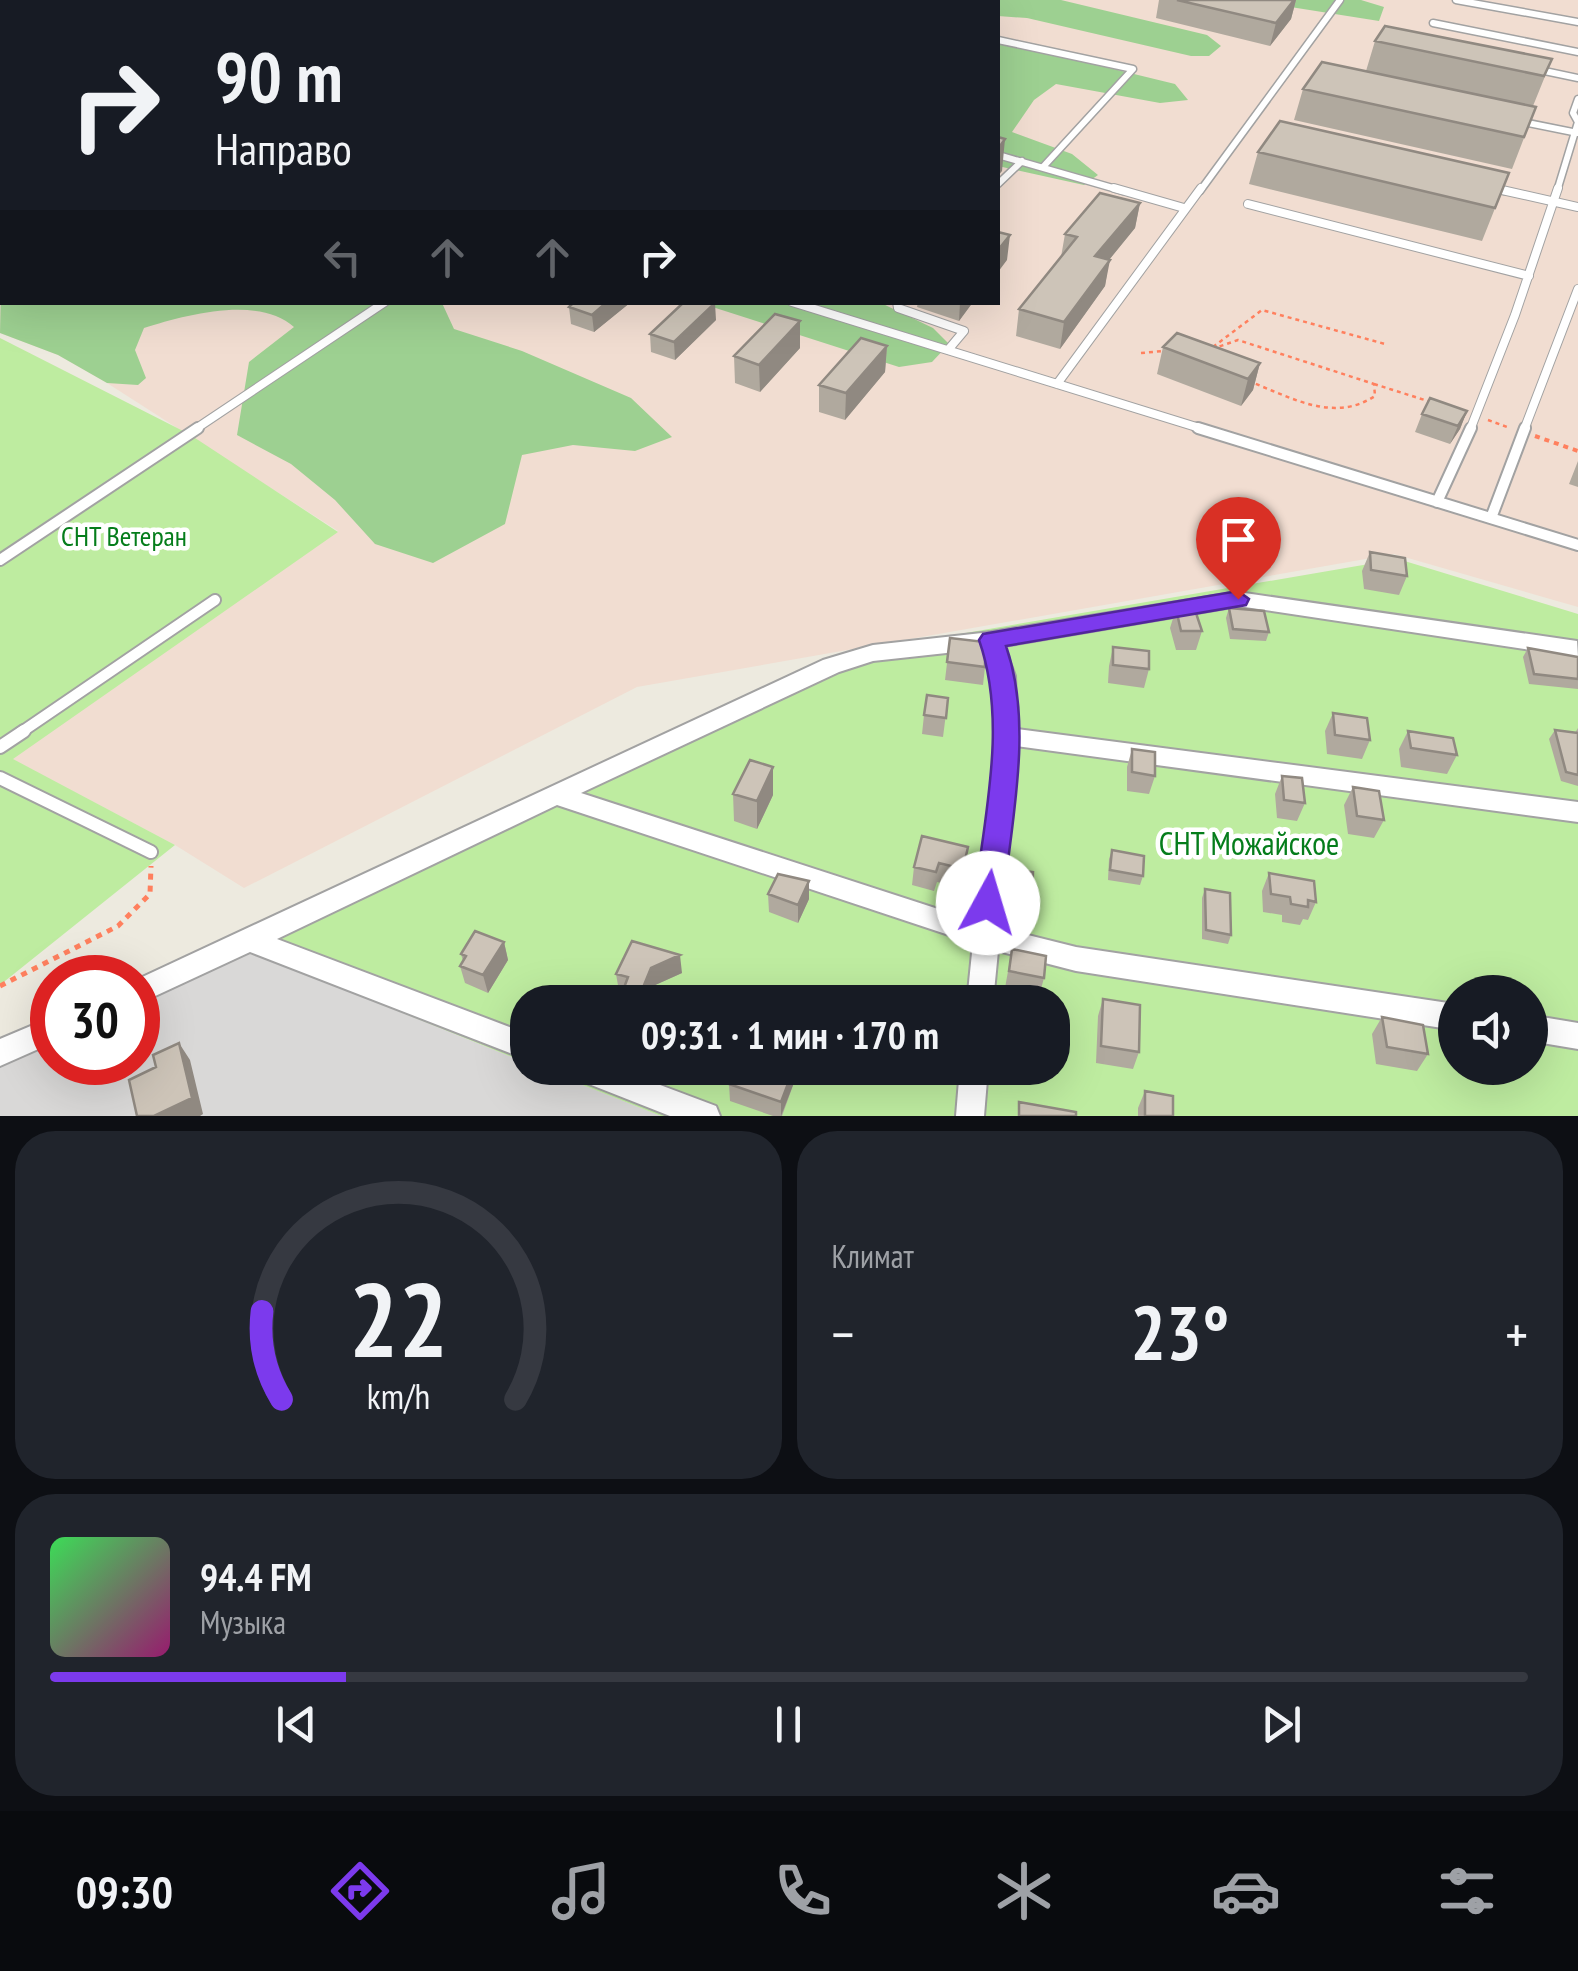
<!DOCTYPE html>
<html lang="ru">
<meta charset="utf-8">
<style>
body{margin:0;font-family:"PT Sans Narrow",sans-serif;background:#20242c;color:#f1f3f6;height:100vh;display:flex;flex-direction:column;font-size:38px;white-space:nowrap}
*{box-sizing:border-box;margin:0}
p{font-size:32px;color:#9ea1a6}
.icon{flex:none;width:55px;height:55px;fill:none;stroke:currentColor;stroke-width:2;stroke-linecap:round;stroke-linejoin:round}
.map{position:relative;height:1116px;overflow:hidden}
.sheet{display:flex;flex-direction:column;gap:15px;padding:15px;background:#0d0f14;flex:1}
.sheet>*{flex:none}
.hud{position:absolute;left:0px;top:0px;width:1000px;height:305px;box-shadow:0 10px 40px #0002;background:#171b24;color:#f1f3f6;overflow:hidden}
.fabs{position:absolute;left:1438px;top:975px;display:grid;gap:20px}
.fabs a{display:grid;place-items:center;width:110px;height:110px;border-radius:50%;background:#171b24;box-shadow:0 10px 40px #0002;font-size:50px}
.speed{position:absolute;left:30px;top:955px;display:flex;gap:20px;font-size:50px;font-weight:700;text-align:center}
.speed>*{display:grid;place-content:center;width:130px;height:130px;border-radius:50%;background:#171b24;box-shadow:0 10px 40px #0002;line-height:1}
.speed .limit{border:15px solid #d22;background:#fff;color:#111}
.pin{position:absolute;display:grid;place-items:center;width:85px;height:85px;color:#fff;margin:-102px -42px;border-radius:50% 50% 50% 0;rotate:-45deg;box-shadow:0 0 10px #0007}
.pin .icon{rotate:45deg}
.me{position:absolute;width:110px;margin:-55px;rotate:6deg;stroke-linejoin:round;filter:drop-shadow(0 0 8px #0008)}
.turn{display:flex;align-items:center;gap:35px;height:210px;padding:0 50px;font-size:45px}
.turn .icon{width:130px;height:130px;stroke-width:2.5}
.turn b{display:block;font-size:70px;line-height:85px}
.lanes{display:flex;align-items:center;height:95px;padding:0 50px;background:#0003;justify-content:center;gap:50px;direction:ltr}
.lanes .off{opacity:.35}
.big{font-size:75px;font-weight:600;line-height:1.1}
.sheet .widget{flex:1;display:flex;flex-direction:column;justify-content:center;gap:15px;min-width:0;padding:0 35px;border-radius:40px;background:#20242c}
.sheet .dial{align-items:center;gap:0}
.dial svg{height:260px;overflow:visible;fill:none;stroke:#363941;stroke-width:7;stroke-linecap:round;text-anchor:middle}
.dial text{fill:#f1f3f6;stroke:none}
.song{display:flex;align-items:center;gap:30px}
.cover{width:120px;height:120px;border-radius:15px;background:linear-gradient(135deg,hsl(130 70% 55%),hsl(320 70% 35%))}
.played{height:10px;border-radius:5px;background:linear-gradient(90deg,#7c3aed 20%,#363941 20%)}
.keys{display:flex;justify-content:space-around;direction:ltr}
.heat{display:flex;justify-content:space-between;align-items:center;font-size:55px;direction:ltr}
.sheet .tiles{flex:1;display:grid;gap:15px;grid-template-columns:1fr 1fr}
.widget:last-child{grid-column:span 2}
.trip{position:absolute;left:510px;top:985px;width:560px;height:100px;border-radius:40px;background:#171b24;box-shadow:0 10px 40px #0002;font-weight:600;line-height:100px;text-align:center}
.tabs{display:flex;height:160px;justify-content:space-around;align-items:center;background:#090b0e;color:#9ea1a6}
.tabs .icon{width:70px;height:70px}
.tabs .selected{color:#7c3aed}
.tabs b{font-size:45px;color:#f1f3f6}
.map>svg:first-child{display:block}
.residential{fill:#d9d8d7}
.military{fill:#f1ddd1}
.grass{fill:#beeca0;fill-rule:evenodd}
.forest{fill:#9dd091}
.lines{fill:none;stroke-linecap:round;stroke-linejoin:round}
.service-far3-casing{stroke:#a2a2a2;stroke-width:9}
.service-far2-casing{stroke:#a2a2a2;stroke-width:10}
.service-far1-casing{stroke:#a2a2a2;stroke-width:14}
.service-casing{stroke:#a2a2a2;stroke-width:16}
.minor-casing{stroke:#a2a2a2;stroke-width:4}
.path-far2{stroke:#ff805e;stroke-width:2.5;stroke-dasharray:4 4;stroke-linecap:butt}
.path-far1{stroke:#ff805e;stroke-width:4;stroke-dasharray:5 5;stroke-linecap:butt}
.path{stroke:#ff805e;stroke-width:5;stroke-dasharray:6 6;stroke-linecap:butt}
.service-far3{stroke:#fff;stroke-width:6}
.service-far2{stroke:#fff;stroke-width:8}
.service-far1{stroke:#fff;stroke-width:10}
.service{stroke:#fff;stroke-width:12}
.minor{fill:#fff;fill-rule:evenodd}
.wall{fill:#b0a99e}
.shaded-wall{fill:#908981}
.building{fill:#cdc4b8;stroke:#908981;stroke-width:2.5}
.route{fill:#7c3aed;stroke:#51269a;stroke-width:2.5}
.labels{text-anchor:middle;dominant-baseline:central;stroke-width:9;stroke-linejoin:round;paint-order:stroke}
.park-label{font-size:28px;fill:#057d1b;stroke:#fff}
.near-park-label{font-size:32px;fill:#057d1b;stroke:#fff}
</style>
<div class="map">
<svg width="1578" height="1116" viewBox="0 0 1578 1116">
<rect width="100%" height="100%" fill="#edeadf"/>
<!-- residential -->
<path class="residential" d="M 249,951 L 527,1063 L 528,1068 L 540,1068 L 661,1116 L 0,1116 L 0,1067 L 52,1042 L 52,1062 L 138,1062 L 138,1003 Z"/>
<!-- military -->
<path class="military" d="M 392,0 L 1578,0 L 1578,607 L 1394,554 L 637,687 L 244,888 L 175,845 L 12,759 L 338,531 L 107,383 L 58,355 L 0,333 L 0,244 L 2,302 L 998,302 L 998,2 L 387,2 Z"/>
<!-- grass -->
<path class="grass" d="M 0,338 L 189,434 L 338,532 L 13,759 L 175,845 L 0,985 Z
M 1398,559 L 1578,614 L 1578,1116 L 661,1116 L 540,1068 L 1052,1068 L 1052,1002 L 528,1002 L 527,1063 L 249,951 L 240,932 L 831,656 ZM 1455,992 L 1530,992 L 1530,1068 L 1455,1068 Z"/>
<!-- forest -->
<path class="forest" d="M 737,0 L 1061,0 L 1207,35 L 1221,46 L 1209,56 L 1191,56 L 1027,18 L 998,16 L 998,2 Z
M 1247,0 L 1361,0 L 1384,7 L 1379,21 Z
M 998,41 L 1175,84 L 1188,100 L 1160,103 L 1056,84 L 1034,100 L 1012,132 L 1072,154 L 1098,175 L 1084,185 L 998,166 Z
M 2,240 L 2,302 L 442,303 L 454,329 L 522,351 L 631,398 L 672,437 L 635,451 L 573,445 L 522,455 L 505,524 L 433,563 L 375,544 L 335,500 L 291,464 L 237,435 L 249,362 L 294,327 C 259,295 185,315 144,328 L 135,350 L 146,378 L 138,385 L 107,383 L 58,355 L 0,333 Z
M 700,303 L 881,303 L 933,328 L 949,344 L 932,362 L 899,367 Z"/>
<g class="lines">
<defs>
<path id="service-far3" d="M 1456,0 L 1578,22
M 352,2 L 356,0
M 825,2 L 829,0
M 1433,23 L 1578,52
M 998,40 L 1133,69 L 1043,167
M 1535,69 L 1578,78
M 1518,121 L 1578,133
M 998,155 L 1123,191
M 998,184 L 1022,161
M 1493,188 L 1504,191
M 1200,191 L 1340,0
M 1557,191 L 1578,122 L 1573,113 L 1578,99"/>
<path id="service-far2" d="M 1114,188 L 1184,208
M 1493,188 L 1578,207
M 1248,204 L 1529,276
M 792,302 L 1206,430
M 897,302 L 898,308 L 964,331 L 948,350
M 1057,384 L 1201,188
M 194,430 L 385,302
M 1470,430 L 1515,315 L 1558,188
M 1524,430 L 1578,289"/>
<path id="service-far1" d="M 1198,428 L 1578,545
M 1437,502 L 1471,428
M 1491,518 L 1525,428
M 0,560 L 198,428
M 20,733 L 215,600"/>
<path id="service" d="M 0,747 L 24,731
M 0,778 L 151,852"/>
<path id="minor" d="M 2,94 L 2,102 L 0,103 L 0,95 Z
M 1238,592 L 1577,641 L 1578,657 L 1238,606 L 1004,646 L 1015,676 L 1017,729 L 1578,802 L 1578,822 L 1016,746 L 1000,928 L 1076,947 L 1455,1004 L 1455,1030 L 1076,971 L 998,951 L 993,1002 L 967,1002 L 973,943 L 557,805 L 277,939 L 528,1034 L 528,1060 L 250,952 L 138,1004 L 138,979 L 823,660 L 873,645 L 991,632 ZM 983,649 C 1009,721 983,843 975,921 L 581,793 L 839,672 L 873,661 Z
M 1530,1015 L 1578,1023 L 1578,1049 L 1530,1041 Z
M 52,1017 L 52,1043 L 0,1066 L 0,1039 Z
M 567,1068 L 615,1068 L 716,1106 L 720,1116 L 670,1116 L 571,1077 Z
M 960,1068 L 988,1068 L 984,1116 L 956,1116 Z"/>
</defs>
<!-- service-far3 casing -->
<use href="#service-far3" class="service-far3-casing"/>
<!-- service-far2 casing -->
<use href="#service-far2" class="service-far2-casing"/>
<!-- service-far1 casing -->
<use href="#service-far1" class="service-far1-casing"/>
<!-- service casing -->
<use href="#service" class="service-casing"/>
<!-- minor casing -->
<use href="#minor" class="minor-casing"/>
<!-- path-far2 -->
<path class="path-far2" d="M 1213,347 L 1262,310 L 1385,344
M 1212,349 L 1238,340 L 1374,384 L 1375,396 C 1334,423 1292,398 1251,382
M 1141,353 L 1163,351
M 1374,384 L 1431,402
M 1488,420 L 1507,427"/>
<!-- path-far1 -->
<path class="path-far1" d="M 1535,436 L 1578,451"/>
<!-- path -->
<path class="path" d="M 0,986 L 118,926 L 150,894 L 151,866"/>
<!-- service-far3 -->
<use href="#service-far3" class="service-far3"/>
<!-- service-far2 -->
<use href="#service-far2" class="service-far2"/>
<!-- service-far1 -->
<use href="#service-far1" class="service-far1"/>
<!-- service -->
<use href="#service" class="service"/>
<!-- minor -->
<use href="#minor" class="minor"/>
</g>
<!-- wall -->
<path class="wall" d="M 1159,0 L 1296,0 L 1291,19 L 1270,46 L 1156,18 Z
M 1375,41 L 1552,59 L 1533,106 L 1536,107 L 1512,169 L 1294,120 L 1303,89 L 1366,71 Z
M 1258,152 L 1509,173 L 1482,241 L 1249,184 Z
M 1140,203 L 1135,228 L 1109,260 L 1105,286 L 1060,349 L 1016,336 L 1019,309 L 1061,257 L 1065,234 Z
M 631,302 L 594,332 L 571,324 L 569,307 Z
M 918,302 L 973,302 L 959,321 L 917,307 Z
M 716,320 L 675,360 L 651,352 L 650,334 Z
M 800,321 L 800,348 L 760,392 L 735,383 L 734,356 Z
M 887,346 L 885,372 L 845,420 L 819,412 L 819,385 Z
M 1163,347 L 1260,363 L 1253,390 L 1241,406 L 1157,374 Z
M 1467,411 L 1460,429 L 1450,444 L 1415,432 L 1422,414 Z
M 1578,461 L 1578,487 L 1569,484 Z
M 1370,552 L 1407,576 L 1399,595 L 1364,589 L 1362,571 Z
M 1229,608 L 1269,632 L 1266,641 L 1230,639 L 1226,618 Z
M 1176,609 L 1202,631 L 1196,650 L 1176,650 L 1170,628 Z
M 950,638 L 985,667 L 983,685 L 945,680 Z
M 1113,647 L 1149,669 L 1144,688 L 1108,683 L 1109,666 Z
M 1528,648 L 1578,657 L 1578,689 L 1529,684 L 1523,657 Z
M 948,698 L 943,737 L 922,734 L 924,715 Z
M 1333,713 L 1370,740 L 1362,759 L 1327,754 L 1325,731 Z
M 1578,728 L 1578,786 L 1561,781 L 1549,739 L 1555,730 L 1575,733 Z
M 1408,731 L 1457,755 L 1447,774 L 1401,767 L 1399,749 Z
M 1132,749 L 1155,776 L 1149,794 L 1127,791 L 1127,767 Z
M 1282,776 L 1305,803 L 1297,821 L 1277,818 L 1275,794 Z
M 1353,787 L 1384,820 L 1374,838 L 1348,834 L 1344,805 Z
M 733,794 L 773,795 L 757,829 L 734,821 Z
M 968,847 L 960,887 L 937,882 L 934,891 L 912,885 L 914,867 Z
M 1112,850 L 1143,876 L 1140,885 L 1108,880 L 1109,859 Z
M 1016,870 L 1032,899 L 1029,917 L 1011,915 L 1012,888 Z
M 1269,873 L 1316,902 L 1308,920 L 1303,919 L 1300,925 L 1282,922 L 1282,915 L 1263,912 L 1262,891 Z
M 809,881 L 809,899 L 798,923 L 769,912 L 768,894 Z
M 1205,889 L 1231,935 L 1228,944 L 1202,939 L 1202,898 Z
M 504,942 L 508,960 L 488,993 L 465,983 L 460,966 L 463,961 L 461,954 Z
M 1012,949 L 1044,978 L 1039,996 L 1005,988 Z
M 682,973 L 653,986 L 646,1002 L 628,1002 L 627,994 L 619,991 L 616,974 Z
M 1103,999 L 1139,1052 L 1133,1069 L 1096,1063 L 1098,1016 Z
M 1382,1017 L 1428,1054 L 1417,1071 L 1376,1064 L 1372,1034 Z
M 736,1068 L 795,1068 L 795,1080 L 782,1116 L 773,1116 L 730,1101 L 729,1084 Z
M 1145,1091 L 1173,1116 L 1138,1116 L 1138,1108 Z"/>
<!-- shaded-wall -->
<path class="shaded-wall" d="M 1294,0 L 1296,0 L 1291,19 L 1270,46 L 1276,23 Z
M 1005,139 L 1002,171 L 998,176 L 998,149 Z
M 1140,203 L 1135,228 L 1091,282 L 1095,256 Z
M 1010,235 L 1007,260 L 998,272 L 998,250 Z
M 1110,260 L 1105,286 L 1060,349 L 1064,322 Z
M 607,302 L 631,302 L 594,332 L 592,315 Z
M 960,302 L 973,302 L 959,321 Z
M 715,303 L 716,320 L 675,360 L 674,342 Z
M 800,321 L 800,348 L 760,392 L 759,365 Z
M 887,346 L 885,372 L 845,420 L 846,393 Z
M 1260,363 L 1253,390 L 1241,406 L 1248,379 Z
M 1467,411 L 1460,429 L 1450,444 L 1458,426 Z
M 773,767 L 773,795 L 757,829 L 757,801 Z
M 809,881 L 809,899 L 798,923 L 798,905 Z
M 504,942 L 508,960 L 488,993 L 483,975 Z
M 680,955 L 682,973 L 653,986 L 646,1002 L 644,1002 L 642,990 L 651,968 Z
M 179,1043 L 190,1060 L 203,1114 L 200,1116 L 154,1116 Z
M 794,1068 L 795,1068 L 795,1080 L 781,1116 L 781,1102 Z"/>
<!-- building -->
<path class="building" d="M 377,0 L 437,0 L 446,2 L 371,2 Z
M 686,0 L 732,0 L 738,1 L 682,2 Z
M 933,0 L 945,0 L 956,2 L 930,2 Z
M 1177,0 L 1294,0 L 1276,23 Z
M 1385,26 L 1552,59 L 1544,76 L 1375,41 Z
M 1322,62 L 1536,107 L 1524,137 L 1303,89 Z
M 1280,121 L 1509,173 L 1495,208 L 1258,152 Z
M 998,137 L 1005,139 L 998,149 Z
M 1100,193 L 1140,203 L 1095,256 L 1110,260 L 1064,322 L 1019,309 L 1077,237 L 1065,234 Z
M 998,232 L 1010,235 L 998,250 Z
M 574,302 L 607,302 L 592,315 L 569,307 Z
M 684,302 L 715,303 L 674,342 L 650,334 Z
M 775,314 L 800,321 L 759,365 L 734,356 Z
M 1177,333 L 1260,363 L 1248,379 L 1163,347 Z
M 861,338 L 887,346 L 846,393 L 819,385 Z
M 1430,398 L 1467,411 L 1458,426 L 1422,414 Z
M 1370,552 L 1405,558 L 1407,576 L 1371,570 Z
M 1229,608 L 1264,611 L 1269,632 L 1233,629 Z
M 1176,609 L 1195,610 L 1202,631 L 1181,631 Z
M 950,638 L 985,642 L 985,667 L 947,662 Z
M 1113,647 L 1149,651 L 1149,669 L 1113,665 Z
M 1528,648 L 1578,657 L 1578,679 L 1534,674 Z
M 927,695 L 948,698 L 946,718 L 924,715 Z
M 1333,713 L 1367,718 L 1370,740 L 1335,735 Z
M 1555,730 L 1578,733 L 1578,775 L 1566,772 Z
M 1408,731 L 1453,738 L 1457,755 L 1411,748 Z
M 1132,749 L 1155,752 L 1155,776 L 1132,772 Z
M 750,760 L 773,767 L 757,801 L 733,794 Z
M 1282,776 L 1302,778 L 1305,803 L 1284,800 Z
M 1353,787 L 1379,791 L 1384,820 L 1357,816 Z
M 922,836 L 968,847 L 963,869 L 939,863 L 936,872 L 914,867 Z
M 1112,850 L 1144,856 L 1143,876 L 1110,870 Z
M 1016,870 L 1033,872 L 1032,899 L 1015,897 Z
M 1269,873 L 1314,881 L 1316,902 L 1308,900 L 1308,907 L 1291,904 L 1290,897 L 1271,894 Z
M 778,874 L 809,881 L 798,905 L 768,894 Z
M 1205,889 L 1230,893 L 1231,935 L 1206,930 Z
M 475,931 L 504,942 L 483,975 L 460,966 L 466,956 L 461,954 Z
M 632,941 L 680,955 L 651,968 L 642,990 L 625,985 L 628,977 L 616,974 Z
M 1012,949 L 1046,956 L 1044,978 L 1009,971 Z
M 1103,999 L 1140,1005 L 1139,1052 L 1101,1046 Z
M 1382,1017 L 1423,1025 L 1428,1054 L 1387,1047 Z
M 179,1043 L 192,1098 L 154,1116 L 137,1116 L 129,1080 L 156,1067 L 153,1055 Z
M 736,1068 L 794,1068 L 781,1102 L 729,1084 Z
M 1145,1091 L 1173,1096 L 1173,1116 L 1145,1116 Z
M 1019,1102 L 1076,1112 L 1076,1116 L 1019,1116 Z"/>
<!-- route -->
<path class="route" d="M 1238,591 L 1249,599 L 1246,605 L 1006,646 C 1034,726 1011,821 1003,903 L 999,912 L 988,915 L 978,912 L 974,903 C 984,817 1008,723 979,640 L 983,634 Z"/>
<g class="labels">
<!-- park labels -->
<g class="park-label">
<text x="124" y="535">СНТ Ветеран</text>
</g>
<!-- near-park labels -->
<g class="near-park-label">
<text x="1249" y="843">СНТ Можайское</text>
</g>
</g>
</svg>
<div class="fabs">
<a><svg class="icon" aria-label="sound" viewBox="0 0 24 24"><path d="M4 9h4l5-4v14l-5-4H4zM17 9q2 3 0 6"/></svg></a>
</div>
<div class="speed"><div class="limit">30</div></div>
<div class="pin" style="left:1238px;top:599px;background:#d93025"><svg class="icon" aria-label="arrive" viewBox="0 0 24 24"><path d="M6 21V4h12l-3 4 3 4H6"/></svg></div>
<svg class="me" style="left:988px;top:903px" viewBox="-20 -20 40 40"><circle r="19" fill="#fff"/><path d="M0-13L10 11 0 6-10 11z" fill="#7c3aed"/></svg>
<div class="trip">09:31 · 1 мин · 170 m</div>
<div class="hud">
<div class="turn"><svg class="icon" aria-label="right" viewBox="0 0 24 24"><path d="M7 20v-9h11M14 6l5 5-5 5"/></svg><div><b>90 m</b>Направо</div></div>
<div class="lanes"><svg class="icon off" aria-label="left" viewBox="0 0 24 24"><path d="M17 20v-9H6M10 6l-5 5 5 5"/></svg><svg class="icon off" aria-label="ahead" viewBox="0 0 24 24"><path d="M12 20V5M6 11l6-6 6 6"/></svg><svg class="icon off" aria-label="ahead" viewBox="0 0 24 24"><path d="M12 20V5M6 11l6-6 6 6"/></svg><svg class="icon" aria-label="right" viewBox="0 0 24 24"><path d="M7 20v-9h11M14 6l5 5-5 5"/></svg></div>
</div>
</div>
<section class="sheet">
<div class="tiles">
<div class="widget dial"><svg viewBox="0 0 100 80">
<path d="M14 69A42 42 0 1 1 86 69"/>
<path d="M14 69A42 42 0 0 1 8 42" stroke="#7c3aed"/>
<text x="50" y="56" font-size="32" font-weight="700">22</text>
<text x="50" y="72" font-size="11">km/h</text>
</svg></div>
<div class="widget"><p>Климат</p>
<div class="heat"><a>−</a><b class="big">23°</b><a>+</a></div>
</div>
<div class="widget">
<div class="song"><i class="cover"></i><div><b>94.4 FM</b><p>Музыка</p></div></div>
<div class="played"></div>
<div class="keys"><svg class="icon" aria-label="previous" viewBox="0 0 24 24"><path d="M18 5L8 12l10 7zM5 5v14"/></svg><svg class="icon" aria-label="pause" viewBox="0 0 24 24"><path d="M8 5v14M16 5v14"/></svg><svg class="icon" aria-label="next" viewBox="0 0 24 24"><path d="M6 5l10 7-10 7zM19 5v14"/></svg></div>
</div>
</div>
</section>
<nav class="tabs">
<b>09:30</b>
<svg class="icon selected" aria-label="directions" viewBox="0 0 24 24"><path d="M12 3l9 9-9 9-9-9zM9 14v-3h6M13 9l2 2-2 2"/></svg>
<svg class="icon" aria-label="music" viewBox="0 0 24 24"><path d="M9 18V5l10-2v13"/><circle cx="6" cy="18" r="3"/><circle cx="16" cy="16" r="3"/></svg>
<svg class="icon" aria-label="phone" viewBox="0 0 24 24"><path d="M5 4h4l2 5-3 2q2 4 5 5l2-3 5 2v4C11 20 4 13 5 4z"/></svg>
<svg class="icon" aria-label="climate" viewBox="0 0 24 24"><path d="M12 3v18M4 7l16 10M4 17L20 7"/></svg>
<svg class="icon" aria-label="car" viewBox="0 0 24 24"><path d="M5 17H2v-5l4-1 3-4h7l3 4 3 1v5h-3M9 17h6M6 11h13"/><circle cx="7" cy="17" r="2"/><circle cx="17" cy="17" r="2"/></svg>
<svg class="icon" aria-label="filters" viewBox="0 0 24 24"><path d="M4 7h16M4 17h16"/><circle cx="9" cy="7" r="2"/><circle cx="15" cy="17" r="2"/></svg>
</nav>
